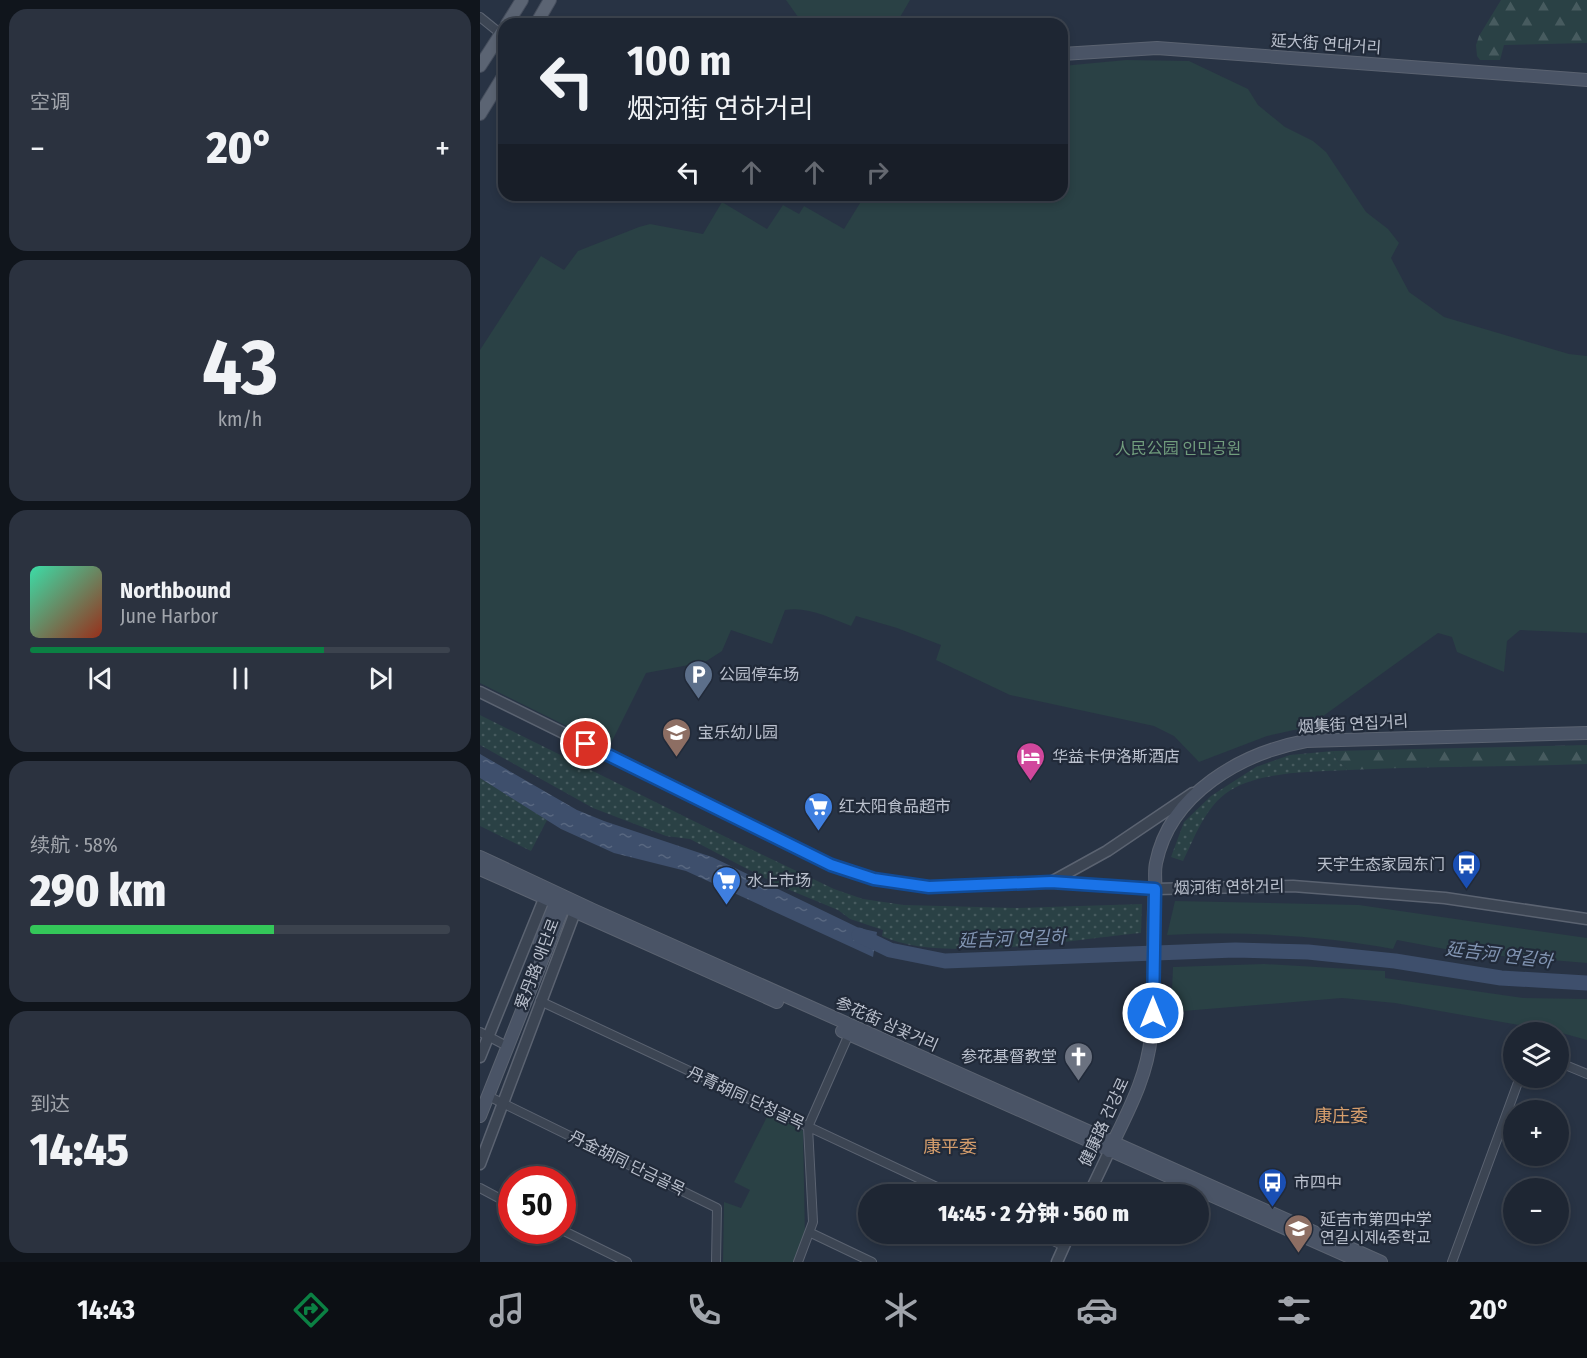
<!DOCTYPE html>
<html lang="zh">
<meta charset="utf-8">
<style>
body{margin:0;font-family:"Fira Sans Condensed","Noto Sans SC","Noto Sans KR",sans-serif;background:#2b323f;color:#f1f3f6;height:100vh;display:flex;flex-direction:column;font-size:22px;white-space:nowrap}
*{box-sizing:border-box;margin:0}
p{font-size:20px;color:#a1a5ac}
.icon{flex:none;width:33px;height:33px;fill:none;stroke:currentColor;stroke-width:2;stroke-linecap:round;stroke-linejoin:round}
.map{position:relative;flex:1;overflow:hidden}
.sheet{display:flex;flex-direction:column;gap:9px;padding:9px;background:#10151c;width:480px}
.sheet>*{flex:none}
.hud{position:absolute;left:18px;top:18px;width:570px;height:183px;border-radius:18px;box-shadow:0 3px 9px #0003,0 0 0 2px #3c434e;background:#1e2633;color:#f1f3f6;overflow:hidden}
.tools{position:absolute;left:1023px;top:1022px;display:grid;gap:12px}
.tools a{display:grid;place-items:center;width:66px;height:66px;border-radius:50%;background:#1e2633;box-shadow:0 3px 9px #0003,0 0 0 2px #3c434e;font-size:30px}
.speed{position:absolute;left:18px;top:1166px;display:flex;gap:12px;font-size:30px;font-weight:700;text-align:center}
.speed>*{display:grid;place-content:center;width:78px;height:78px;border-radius:50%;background:#1e2633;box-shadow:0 3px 9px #0003,0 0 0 2px #3c434e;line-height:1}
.speed .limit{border:9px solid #d22;background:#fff;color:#111}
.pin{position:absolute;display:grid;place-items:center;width:51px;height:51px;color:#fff;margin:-26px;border:3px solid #fff;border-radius:50%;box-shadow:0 2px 6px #0007}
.me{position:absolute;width:66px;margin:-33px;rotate:0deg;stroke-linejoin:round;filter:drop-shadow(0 0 4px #0008)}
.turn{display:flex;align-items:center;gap:21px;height:126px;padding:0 30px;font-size:27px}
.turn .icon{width:78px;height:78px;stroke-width:2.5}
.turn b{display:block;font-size:42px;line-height:51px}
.lanes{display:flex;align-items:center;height:57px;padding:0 30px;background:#0003;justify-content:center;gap:30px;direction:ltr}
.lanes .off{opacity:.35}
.big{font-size:45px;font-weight:800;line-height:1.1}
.sheet .widget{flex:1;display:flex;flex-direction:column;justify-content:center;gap:9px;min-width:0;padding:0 21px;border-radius:18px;background:#2b323f}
.sheet .dial{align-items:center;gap:0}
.dial b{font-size:78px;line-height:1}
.song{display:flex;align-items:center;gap:18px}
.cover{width:72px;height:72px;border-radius:9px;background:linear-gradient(135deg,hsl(160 70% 55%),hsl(10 70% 35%))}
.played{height:6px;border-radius:3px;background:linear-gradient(90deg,#0b8043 70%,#3c434e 70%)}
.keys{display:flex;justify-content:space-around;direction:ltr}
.heat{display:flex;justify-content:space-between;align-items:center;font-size:33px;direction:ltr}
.charge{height:9px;border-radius:4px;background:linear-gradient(90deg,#34c759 58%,#3c434e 0)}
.trip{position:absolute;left:378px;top:1184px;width:351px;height:60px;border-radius:30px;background:#1e2633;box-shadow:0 3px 9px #0003,0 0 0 2px #3c434e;font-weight:800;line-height:60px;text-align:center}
.tabs{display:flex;height:96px;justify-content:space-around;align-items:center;background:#0c0f14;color:#a1a5ac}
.tabs .icon{width:42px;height:42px}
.tabs .on{color:#0b8043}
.tabs b{font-size:27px;color:#f1f3f6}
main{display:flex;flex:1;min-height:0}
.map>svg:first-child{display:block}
.grass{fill:url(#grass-dots)}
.forest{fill:url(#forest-firs)}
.park{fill:#2a4145}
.water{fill:url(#water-ripples)}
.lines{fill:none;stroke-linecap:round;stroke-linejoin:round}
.river{stroke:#3e4f6c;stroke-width:15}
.minor-casing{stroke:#5b6371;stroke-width:10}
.tertiary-casing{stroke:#5b6371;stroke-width:13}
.secondary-casing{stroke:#5b6371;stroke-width:14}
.primary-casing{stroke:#464e5d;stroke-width:14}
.minor{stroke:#3c4553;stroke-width:8}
.tertiary{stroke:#3c4553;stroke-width:10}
.secondary{stroke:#4a5466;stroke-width:12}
.primary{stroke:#5b6473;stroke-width:12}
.route-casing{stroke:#114b97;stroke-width:15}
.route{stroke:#1a73e8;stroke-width:10}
.labels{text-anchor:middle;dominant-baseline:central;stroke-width:4.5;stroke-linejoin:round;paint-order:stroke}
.street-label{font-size:16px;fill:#bac0cd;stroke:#212a39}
.park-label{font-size:16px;fill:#719d7d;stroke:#212a39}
.poi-label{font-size:16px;fill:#bac0cd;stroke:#212a39;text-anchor:start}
.water-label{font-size:18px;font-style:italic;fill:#8295b3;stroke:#212a39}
.neighbourhood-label{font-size:18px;fill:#d69e6c;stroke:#212a39}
</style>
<main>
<section class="sheet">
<div class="widget"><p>空调</p>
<div class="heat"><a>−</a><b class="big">20°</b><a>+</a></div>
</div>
<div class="widget dial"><b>43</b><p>km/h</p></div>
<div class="widget">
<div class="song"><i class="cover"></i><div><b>Northbound</b><p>June Harbor</p></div></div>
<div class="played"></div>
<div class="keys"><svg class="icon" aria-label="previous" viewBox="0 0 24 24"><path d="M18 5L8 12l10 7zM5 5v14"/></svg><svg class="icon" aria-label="pause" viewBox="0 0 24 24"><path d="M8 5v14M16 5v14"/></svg><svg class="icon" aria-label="next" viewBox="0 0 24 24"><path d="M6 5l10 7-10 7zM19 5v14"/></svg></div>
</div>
<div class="widget"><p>续航 · 58%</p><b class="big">290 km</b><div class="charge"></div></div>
<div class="widget"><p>到达</p><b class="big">14:45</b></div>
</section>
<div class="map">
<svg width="1107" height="1262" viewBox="0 0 1107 1262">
<defs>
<pattern id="grass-dots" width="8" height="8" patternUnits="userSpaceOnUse" patternTransform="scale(1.5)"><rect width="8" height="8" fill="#2a4145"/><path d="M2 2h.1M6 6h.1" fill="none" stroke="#475b5f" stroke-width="1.8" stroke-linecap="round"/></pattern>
<pattern id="forest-firs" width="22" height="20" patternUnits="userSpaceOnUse" patternTransform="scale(1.5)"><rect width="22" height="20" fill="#2a4145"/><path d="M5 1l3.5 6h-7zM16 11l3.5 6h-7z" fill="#475b5f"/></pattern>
<pattern id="water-ripples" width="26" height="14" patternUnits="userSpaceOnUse" patternTransform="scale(1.5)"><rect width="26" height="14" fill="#3e4f6c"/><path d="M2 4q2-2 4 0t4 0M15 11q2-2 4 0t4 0" fill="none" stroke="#586780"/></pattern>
</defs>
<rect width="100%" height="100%" fill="#283344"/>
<!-- grass -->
<path class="grass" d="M 0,715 L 254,841 L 354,889 L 383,899 L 424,905 L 537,908 L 662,904 L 661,933 C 595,939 459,964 402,936 L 403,930 L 370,919 L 358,910 L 300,886 L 210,839 L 186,836 L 113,808 L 0,745 Z
M 853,751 L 856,759 L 868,770 C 832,772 774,771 745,794 C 724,810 714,839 703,861 L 691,857 L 704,822 L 731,796 L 776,767 L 810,755 Z
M 0,778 L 67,820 L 51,851 L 0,826 Z"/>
<!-- forest -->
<path class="forest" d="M 1021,0 L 1107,0 L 1107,43 L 1024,45 L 1020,60 L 1000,60 L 997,56 L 996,45 L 999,36 Z
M 1107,745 L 1107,764 C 1027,767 947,766 868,770 L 856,759 L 853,751 Z"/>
<!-- park -->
<path class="park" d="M 306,0 L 430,0 L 416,24 L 323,24 Z
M 646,60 L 709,61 L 768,89 L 778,105 L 805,127 L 833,141 L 846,152 L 886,212 L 908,229 L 919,243 L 911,258 L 929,292 L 964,317 L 1089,354 L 1107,356 L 1107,633 L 1040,630 L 1027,641 L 1024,672 L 977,652 L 972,637 L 958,633 L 828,727 L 787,736 L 719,762 L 694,736 L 674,726 L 530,695 L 456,660 L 461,645 L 417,628 L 376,616 L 371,626 C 350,618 328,606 305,610 L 292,644 L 251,630 L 242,651 L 225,662 L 166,673 L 130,745 L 125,745 L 0,683 L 0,350 L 61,256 L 84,270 L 98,251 L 159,227 L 170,224 L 223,234 L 242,202 L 287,229 L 303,205 L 319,214 L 324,206 L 364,229 L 385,195 L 582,195 L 582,66 Z
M 695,901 L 879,905 L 1107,938 L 1107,963 L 986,953 L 917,940 L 913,949 C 839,935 762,931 687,935 Z
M 784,964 L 905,971 L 905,978 L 1043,998 L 1107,999 L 1107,1040 L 1078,1032 L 915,1003 L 862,998 L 691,1012 L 693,967 Z
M 289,1113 L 319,1127 L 323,1131 L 325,1239 L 315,1262 L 243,1262 L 244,1202 L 261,1208 L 270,1190 L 254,1182 Z"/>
<!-- water -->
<path class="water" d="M 0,754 L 97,810 L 124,821 L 232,857 L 379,928 L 397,932 L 393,957 L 206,871 L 134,853 L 81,829 L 0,778 Z"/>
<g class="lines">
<!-- river -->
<path class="river" d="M 379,935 L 410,950 L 465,961 L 755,950 L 828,952 L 915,961 L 1021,978 L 1107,983"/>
<defs>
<path id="minor" d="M 0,17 L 21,34
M 60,1001 L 472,1194
M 0,1032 L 21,1043
M 1078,1062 L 1107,1074
M 8,1096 L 237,1208 L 236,1262
M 0,1188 L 32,1205
M 82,1230 L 147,1262
M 331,1233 L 392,1262
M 556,1233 L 584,1246
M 318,1262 L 333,1222 L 328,1127 L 369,1034
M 972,1262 L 1040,1077"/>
<path id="tertiary" d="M 0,692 L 351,865 L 395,879 L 449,887 L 571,882 L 675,889 L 813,886 L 965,898 L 1107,919
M 571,882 L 627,851 L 713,793
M 0,1057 L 64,899 L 73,896
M 0,1164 L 95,912 L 91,904
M 609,1194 L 629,1152
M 577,1262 L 590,1233"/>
<path id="secondary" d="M 582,54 L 677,48 L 1107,80
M 0,857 L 113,910 L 901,1262
M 0,869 L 297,1002
M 60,942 L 78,897
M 362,1031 L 881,1262
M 0,1116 L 86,900
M 629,1151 C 647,1113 667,1078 671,1036 C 677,988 671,939 675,890 C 676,881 674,872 676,863 C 690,793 762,753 826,741 L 1107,733"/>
<path id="primary" d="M 27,24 L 42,0
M 56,24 L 70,0
M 0,66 L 24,29
M 0,114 L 24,75"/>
</defs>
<!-- minor casing -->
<use href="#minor" class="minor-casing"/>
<!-- tertiary casing -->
<use href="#tertiary" class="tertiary-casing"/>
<!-- secondary casing -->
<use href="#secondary" class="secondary-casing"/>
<!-- primary casing -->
<use href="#primary" class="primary-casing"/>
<!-- minor -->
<use href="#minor" class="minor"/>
<!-- tertiary -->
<use href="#tertiary" class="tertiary"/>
<!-- secondary -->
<use href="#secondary" class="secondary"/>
<!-- primary -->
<use href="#primary" class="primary"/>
</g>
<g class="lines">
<defs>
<path id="route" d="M 106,744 L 351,865 L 394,879 L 449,887 L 571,882 L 675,889 L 673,1013"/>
</defs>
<!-- route casing -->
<use href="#route" class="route-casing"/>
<!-- route -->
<use href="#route" class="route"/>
</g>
<!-- icons -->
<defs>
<symbol id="parking-pin" viewBox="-11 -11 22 30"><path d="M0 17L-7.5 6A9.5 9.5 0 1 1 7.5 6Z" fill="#5c6f8a" stroke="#212a39"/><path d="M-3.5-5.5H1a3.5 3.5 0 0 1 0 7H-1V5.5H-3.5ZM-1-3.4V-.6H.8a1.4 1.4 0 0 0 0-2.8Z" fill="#fff"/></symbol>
<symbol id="school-pin" viewBox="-11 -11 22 30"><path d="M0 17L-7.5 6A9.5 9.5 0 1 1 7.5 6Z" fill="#8d6e63" stroke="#212a39"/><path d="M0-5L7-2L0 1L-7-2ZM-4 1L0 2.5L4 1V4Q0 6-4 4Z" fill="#fff"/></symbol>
<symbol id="hotel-pin" viewBox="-11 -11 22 30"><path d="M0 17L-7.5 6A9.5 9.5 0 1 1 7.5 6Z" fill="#d1479c" stroke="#212a39"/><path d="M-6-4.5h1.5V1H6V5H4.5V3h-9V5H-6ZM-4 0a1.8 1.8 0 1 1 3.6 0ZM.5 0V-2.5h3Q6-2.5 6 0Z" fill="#fff"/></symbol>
<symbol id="supermarket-pin" viewBox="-11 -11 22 30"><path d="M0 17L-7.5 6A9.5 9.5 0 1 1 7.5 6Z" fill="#3f7fe0" stroke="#212a39"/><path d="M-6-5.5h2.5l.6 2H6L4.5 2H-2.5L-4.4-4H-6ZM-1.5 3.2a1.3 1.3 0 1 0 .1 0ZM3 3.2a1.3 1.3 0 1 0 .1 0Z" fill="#fff"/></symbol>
<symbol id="bus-pin" viewBox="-11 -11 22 30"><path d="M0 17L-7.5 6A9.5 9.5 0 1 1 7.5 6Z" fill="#1a4fb4" stroke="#212a39"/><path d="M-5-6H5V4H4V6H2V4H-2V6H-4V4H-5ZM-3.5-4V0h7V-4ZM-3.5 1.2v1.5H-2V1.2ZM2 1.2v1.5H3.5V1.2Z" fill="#fff"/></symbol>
<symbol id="church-pin" viewBox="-11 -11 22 30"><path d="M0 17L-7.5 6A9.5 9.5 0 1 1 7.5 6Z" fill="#6b7280" stroke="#212a39"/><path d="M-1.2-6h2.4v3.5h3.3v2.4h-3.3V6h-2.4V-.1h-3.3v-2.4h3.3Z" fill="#fff"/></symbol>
</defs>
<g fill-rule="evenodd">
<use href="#parking-pin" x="202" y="658" width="33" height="45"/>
<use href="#school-pin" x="180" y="716" width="33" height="45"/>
<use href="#hotel-pin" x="534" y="740" width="33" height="45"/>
<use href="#supermarket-pin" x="322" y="790" width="33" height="45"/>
<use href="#bus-pin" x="970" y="848" width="33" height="45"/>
<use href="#supermarket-pin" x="230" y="864" width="33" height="45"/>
<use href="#church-pin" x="582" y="1040" width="33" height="45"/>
<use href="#bus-pin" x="776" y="1166" width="33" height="45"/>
<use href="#school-pin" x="802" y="1212" width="33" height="45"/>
</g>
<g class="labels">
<!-- street labels -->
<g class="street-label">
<text transform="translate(846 44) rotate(4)">延大街 연대거리</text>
<text transform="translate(873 724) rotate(-3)">烟集街 연집거리</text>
<text transform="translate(749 887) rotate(-1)">烟河街 연하거리</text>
<text transform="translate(57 964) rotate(-69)">爱丹路 애단로</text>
<text transform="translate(407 1024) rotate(24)">参花街 삼꽃거리</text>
<text transform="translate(266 1098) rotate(25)">丹青胡同 단청골목</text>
<text transform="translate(624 1122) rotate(-65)">健康路 건강로</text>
<text transform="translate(147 1163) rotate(26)">丹金胡同 단금골목</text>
</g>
<!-- park labels -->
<g class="park-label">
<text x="698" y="448">人民公园 인민공원</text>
</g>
<!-- poi labels -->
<g class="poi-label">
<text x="239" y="674">公园停车场</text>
<text x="218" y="732">宝乐幼儿园</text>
<text x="572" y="756">华益卡伊洛斯酒店</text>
<text x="359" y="806">红太阳食品超市</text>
<text x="965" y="864" text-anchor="end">天宇生态家园东门</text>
<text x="267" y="880">水上市场</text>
<text x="577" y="1056" text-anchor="end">参花基督教堂</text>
<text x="814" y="1182">市四中</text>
<text x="840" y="1219">延吉市第四中学<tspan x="840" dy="18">연길시제4중학교</tspan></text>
</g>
<!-- water labels -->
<g class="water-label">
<text transform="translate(532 939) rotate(-2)">延吉河 연길하</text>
<text transform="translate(1019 955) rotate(7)">延吉河 연길하</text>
</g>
<!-- neighbourhood labels -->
<g class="neighbourhood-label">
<text x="861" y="1116">康庄委</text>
<text x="470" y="1147">康平委</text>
</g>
</g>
</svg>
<div class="tools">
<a><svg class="icon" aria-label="layers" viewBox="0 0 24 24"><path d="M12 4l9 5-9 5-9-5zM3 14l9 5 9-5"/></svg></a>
<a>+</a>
<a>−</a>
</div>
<div class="speed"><div class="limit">50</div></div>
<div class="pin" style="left:106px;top:744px;background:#d93025"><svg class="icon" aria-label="arrive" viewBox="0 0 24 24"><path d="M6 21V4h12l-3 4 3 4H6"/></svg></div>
<svg class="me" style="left:673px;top:1013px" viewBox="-20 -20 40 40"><circle r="17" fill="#1a73e8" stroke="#fff" stroke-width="3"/><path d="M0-11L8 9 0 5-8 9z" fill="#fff"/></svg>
<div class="trip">14:45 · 2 分钟 · 560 m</div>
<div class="hud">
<div class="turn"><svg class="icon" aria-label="left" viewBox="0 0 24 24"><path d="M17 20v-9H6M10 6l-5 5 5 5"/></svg><div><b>100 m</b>烟河街 연하거리</div></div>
<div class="lanes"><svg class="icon" aria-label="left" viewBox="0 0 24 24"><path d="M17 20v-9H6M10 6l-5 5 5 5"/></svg><svg class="icon off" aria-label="ahead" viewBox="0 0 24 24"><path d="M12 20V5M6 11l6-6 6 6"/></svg><svg class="icon off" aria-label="ahead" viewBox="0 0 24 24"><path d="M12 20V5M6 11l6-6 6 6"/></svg><svg class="icon off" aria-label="right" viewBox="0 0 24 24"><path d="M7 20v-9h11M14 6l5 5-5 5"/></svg></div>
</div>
</div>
</main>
<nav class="tabs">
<b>14:43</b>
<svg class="icon on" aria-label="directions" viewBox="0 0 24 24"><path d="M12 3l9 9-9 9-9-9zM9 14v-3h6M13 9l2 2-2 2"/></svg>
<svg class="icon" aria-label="music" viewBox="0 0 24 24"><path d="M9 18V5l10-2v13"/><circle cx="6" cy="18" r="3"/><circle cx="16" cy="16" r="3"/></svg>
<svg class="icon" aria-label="phone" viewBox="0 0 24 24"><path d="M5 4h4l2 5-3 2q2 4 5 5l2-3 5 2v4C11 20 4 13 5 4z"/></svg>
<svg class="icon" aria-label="climate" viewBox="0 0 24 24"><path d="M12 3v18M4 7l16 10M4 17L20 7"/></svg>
<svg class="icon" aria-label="car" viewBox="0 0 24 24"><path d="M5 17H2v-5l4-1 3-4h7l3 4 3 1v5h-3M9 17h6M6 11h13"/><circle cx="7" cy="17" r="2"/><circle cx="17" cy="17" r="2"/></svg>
<svg class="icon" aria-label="filters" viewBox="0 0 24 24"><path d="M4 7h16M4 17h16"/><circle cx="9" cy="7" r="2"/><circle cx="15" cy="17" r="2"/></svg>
<b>20°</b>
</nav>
